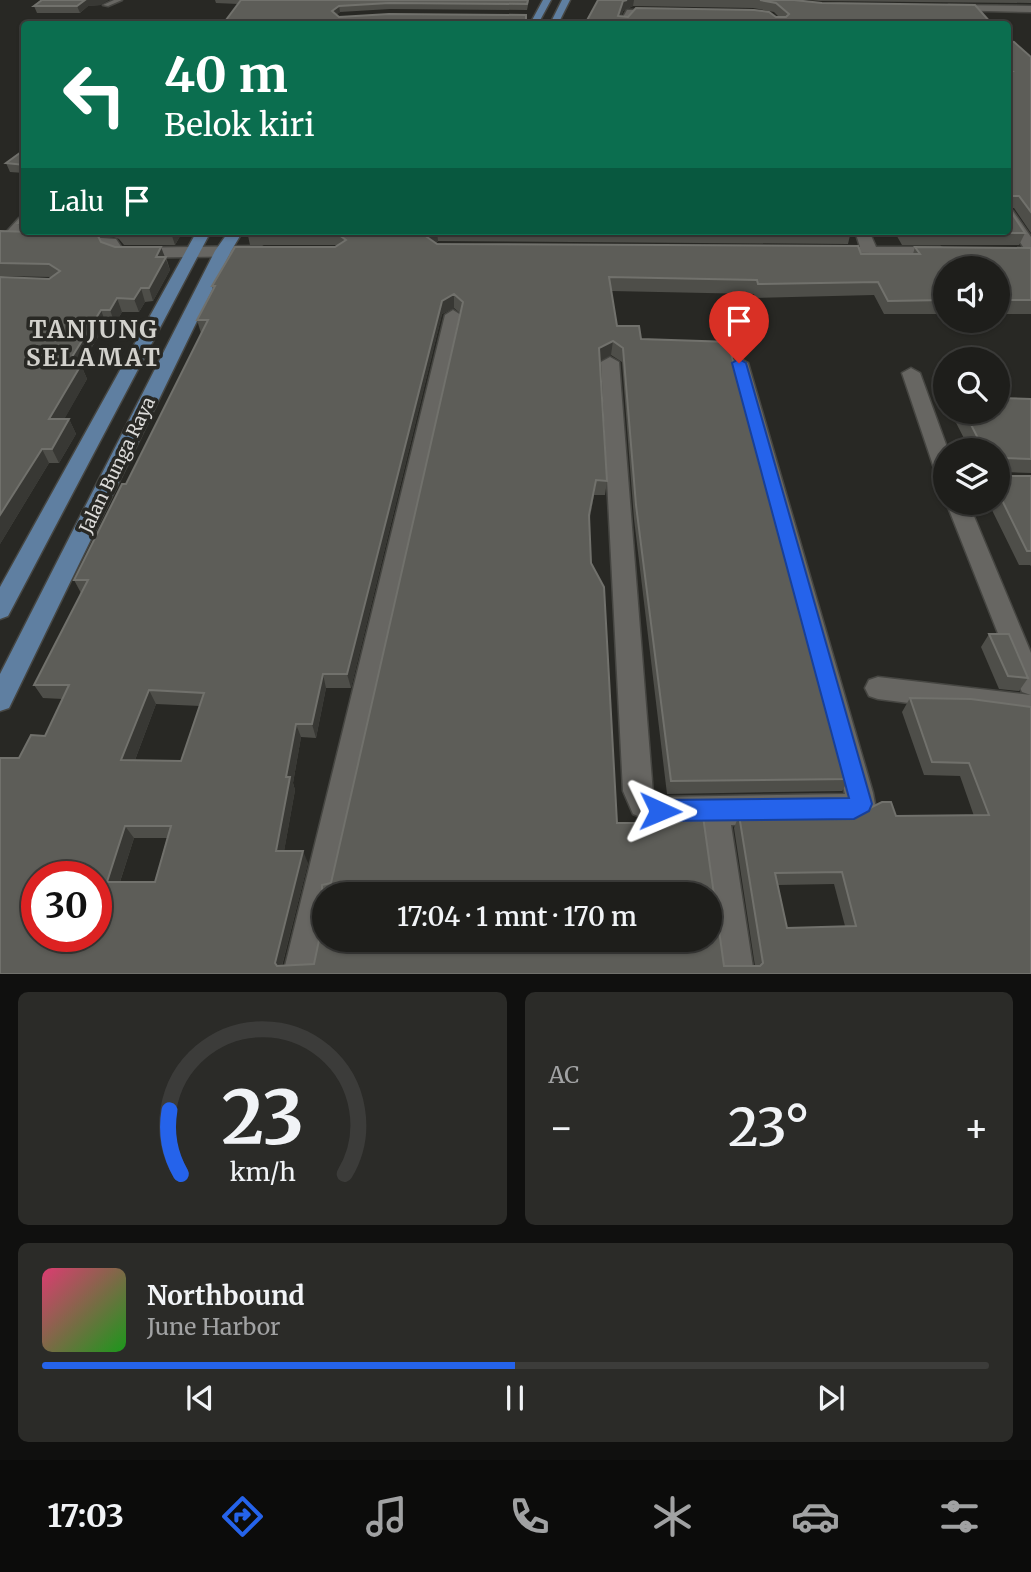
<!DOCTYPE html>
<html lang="id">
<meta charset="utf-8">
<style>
body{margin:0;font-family:Merriweather,serif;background:#2b2b28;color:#f1f3f6;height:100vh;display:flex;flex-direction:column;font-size:26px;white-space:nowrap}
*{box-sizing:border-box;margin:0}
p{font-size:23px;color:#a1a2a3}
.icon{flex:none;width:38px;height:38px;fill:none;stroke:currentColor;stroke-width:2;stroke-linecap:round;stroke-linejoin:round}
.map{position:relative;height:974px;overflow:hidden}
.panel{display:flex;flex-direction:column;gap:18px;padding:18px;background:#10100f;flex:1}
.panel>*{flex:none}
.top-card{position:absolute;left:21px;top:21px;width:990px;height:214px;border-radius:7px;box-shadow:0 2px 5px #0004,0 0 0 2px #3c3c3a;background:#0b6e4f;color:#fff;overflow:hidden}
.fabs{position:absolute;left:933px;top:256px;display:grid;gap:14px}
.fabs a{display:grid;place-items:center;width:77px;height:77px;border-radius:50%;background:#1e1e1b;box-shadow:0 2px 5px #0004,0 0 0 2px #3c3c3a;font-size:35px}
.speed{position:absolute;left:21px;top:861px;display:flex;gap:14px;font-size:35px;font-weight:700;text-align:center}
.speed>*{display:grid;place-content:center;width:91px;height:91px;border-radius:50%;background:#1e1e1b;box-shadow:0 2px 5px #0004,0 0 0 2px #3c3c3a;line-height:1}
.speed .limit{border:10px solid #d22;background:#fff;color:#111}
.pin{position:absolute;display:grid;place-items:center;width:60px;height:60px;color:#fff;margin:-72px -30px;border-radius:50% 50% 50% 0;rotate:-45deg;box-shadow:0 0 7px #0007}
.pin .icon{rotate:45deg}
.me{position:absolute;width:77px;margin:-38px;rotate:91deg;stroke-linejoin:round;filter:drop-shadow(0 0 5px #0008)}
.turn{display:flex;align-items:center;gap:24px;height:147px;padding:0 28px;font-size:32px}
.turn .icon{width:91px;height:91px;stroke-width:2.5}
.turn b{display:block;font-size:49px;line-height:60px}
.then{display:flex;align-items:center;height:66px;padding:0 28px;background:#0003;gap:14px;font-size:26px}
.big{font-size:52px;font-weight:600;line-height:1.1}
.panel .widget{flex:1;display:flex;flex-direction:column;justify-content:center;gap:10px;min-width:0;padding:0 24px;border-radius:10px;background:#2b2b28}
.panel .dial{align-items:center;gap:0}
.dial svg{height:182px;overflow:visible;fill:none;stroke:#3c3c3a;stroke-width:7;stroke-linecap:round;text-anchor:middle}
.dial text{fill:#f1f3f6;stroke:none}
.song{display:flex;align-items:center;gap:21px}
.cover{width:84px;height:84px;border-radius:10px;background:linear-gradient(135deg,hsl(340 70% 55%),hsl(120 70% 35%))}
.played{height:7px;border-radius:4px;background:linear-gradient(90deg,#2563eb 50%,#3c3c3a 50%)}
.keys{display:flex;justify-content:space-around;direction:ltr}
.heat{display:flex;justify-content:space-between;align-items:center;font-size:38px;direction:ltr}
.panel .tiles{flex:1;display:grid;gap:18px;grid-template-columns:1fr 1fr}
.widget:last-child{grid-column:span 2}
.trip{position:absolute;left:312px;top:882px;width:410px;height:70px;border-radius:35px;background:#1e1e1b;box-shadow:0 2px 5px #0004,0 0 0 2px #3c3c3a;font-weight:600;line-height:70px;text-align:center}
.tab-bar{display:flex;height:112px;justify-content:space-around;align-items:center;background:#0c0c0b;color:#a1a2a3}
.tab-bar .icon{width:49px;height:49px}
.tab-bar .on{color:#2563eb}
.tab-bar b{font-size:32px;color:#f1f3f6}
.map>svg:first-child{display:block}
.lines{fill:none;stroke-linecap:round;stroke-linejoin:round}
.service-casing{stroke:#464642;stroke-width:3}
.minor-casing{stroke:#464642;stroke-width:3}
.primary-casing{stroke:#464642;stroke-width:3}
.service{fill:#676662;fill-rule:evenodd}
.minor{fill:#676662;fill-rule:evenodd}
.primary{fill:#5f7fa1;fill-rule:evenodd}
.wall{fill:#4e4e49;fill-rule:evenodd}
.shaded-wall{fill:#383834}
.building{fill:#5d5d58;stroke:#71716c;stroke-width:2;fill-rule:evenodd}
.route{fill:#2563eb;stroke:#184099;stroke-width:2}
.labels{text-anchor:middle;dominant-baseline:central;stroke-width:7;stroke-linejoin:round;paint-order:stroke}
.street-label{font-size:18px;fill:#dcdbd9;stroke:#282824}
.district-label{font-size:24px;font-weight:bold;letter-spacing:2px;fill:#d2d1cc;stroke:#282824}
</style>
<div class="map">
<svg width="1031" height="974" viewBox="0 0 1031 974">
<rect width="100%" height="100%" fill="#282824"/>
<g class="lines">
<defs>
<path id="service" d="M 114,0 L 122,0 L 108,6 L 103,5 Z"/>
<path id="minor" d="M 949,5 L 1031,6 L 1031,12 L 946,10 L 946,6 Z
M 627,10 L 661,10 L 666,13 L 661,16 L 633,15 L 627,24 L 619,24 Z
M 1008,210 L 1013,211 L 1031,237 L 1031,253 L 1026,251 L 1008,225 Z
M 24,217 L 24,229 L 5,251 L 0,253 L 0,239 L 19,218 Z
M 855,231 L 869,231 L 876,247 L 940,247 L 948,252 L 940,257 L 828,254 L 825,251 L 828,248 L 860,247 Z
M 74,236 L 116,239 L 122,248 L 261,246 L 269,251 L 261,256 L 121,258 L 107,253 L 104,246 L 69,243 L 67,240 Z
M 453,310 L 461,315 L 333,894 L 324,894 L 324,937 L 316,974 L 283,974 L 445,315 Z
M 610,357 L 619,362 L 653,794 L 660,797 L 845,794 L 730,363 L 739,358 L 748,363 L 873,793 L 875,804 L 871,814 L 854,822 L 731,825 L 754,974 L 721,974 L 701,826 L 660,825 L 633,814 L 623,791 L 601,362 Z
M 911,368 L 920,373 L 948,450 L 945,450 L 945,478 L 938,476 L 935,471 L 902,373 Z
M 946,502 L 968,502 L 1031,653 L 1031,695 L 1022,692 L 1018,684 Z
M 878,677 L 1031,695 L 1031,719 L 878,699 L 869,696 L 865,688 L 869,680 Z"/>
<path id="primary" d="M 543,0 L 551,0 L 538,24 L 530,24 Z
M 562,0 L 570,0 L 558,24 L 550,24 Z
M 197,231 L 211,231 L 8,616 L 0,619 L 0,587 Z
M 229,231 L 243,231 L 231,251 L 9,708 L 0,711 L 0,674 L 215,251 Z"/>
</defs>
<!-- service casing -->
<use href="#service" class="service-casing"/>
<!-- minor casing -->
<use href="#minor" class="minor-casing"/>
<!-- primary casing -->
<use href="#primary" class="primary-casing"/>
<!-- service -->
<use href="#service" class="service"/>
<!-- minor -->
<use href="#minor" class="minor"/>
<!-- primary -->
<use href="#primary" class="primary"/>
</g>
<!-- wall -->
<path class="wall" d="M 215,0 L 529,0 L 527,10 L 390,9 L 340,12 L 336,15 L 339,17 L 526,15 L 526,24 L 223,24 L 238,4 L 216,3 Z
M 598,0 L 794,0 L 992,24 L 585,24 ZM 633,6 L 753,8 L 774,12 L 779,17 L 621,17 L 623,11 Z
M 808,0 L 1031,0 L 1031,3 L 820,1 Z
M 101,5 L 88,6 L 80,13 L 37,13 L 34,6 Z
M 1008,41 L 1031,57 L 1031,233 L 1014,208 L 1011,208 L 1011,212 L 1025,233 L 1019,245 L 902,245 L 894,231 L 1008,231 Z
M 24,150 L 24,173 L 10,172 L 6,163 Z
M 24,216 L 24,231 L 183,231 L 175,245 L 124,245 L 119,239 L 106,234 L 65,233 L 101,242 L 115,247 L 166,257 L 170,270 L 153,301 L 145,302 L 139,312 L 122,312 L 115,324 L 106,324 L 81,365 L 87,379 L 64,419 L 69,419 L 76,434 L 59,463 L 49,463 L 0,544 L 0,277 L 49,279 L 51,277 L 0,276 L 0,231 L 22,231 L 18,223 Z
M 247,231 L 851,231 L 848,244 L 438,241 L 436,243 L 913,254 L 915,247 L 1031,248 L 1031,314 L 998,314 L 998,268 L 945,268 L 945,314 L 884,314 L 874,295 L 755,298 L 754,294 L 611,291 L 617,326 L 641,339 L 730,350 L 849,779 L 842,791 L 667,794 L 634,519 L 622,362 L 611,355 L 600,361 L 607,481 L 605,495 L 594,495 L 589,522 L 591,563 L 617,823 L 670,823 L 673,815 L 724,966 L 755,966 L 734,828 L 739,815 L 974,816 L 960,776 L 924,775 L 902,712 L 910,698 L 971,699 L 1031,974 L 0,974 L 19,758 L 45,736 L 63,699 L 43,698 L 34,685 L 81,593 L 74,580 L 126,484 L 201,333 L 197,320 L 213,290 L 212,286 L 338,245 L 250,245 ZM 454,308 L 460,313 L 314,964 L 282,966 L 308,863 L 284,851 L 295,790 L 293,783 L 301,737 L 316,738 L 326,688 L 351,688 L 442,314 ZM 156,704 L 200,706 L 181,761 L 135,760 ZM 134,838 L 167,838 L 155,882 L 120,882 ZM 834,884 L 845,926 L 787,928 L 778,885 Z
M 1031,399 L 1031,473 L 1004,472 L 1004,476 L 1031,476 L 1031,566 L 1030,565 L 1019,565 L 988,502 L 998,502 L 998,450 L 970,450 L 950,411 L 998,411 Z
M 989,634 L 1028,678 L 1019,691 L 999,689 L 981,647 Z"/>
<!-- shaded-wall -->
<path class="shaded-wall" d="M 85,0 L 109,0 L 101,5 L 88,6 L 80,13 L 77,6 Z
M 627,0 L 634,0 L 633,6 L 623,11 L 618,24 L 618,16 L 623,1 Z
M 339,6 L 340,12 L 333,17 L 332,11 Z
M 175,231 L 183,231 L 175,245 L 172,236 Z
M 434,231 L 437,231 L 438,241 L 428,250 L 427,237 Z
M 161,247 L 170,270 L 153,301 L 149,288 L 156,257 Z
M 141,288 L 145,302 L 139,312 L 134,299 Z
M 454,294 L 454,308 L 442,314 L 351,688 L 347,674 L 442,301 Z
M 117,298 L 122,312 L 115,324 L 110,310 Z
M 101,310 L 106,324 L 81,365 L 87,379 L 56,434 L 49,419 L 67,365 Z
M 613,341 L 611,355 L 598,362 L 599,348 Z
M 69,419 L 76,434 L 59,463 L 52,449 Z
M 42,449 L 49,463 L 0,544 L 0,515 Z
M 596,480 L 594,495 L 588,530 L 589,515 Z
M 323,674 L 326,688 L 316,738 L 312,724 Z
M 149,690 L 156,704 L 130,773 L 121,760 Z
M 296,724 L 301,737 L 293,783 L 295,790 L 282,863 L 276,851 L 286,777 Z
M 125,826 L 134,838 L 116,894 L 107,882 Z
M 303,851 L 308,863 L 280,973 L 275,963 Z"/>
<!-- building -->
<path class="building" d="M 42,0 L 85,0 L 77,6 L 34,6 Z
M 241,0 L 528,0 L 527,4 L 389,3 L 339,6 L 332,11 L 339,17 L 389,14 L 526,15 L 526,20 L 519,20 L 512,24 L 223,24 Z
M 598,0 L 627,0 L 623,1 L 618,16 L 628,17 L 636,8 L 754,10 L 769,12 L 776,17 L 786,17 L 789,14 L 776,3 L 760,0 L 794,0 L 822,3 L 975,5 L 992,24 L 904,24 L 870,23 L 871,24 L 585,24 Z
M 1008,41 L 1014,42 L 1031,57 L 1031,212 L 1019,196 L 1011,196 L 1011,212 L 1025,233 L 906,232 L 1008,231 L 1008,71 L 1012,71 L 1008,68 Z
M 24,150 L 24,165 L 6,163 Z
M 24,216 L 24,223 L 18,223 Z
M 0,231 L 97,234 L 101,242 L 115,247 L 161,247 L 156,257 L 166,257 L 149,288 L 141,288 L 134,299 L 117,298 L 110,310 L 101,310 L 67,365 L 81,365 L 49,419 L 69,419 L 52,449 L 42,449 L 0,515 L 0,277 L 49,279 L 60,271 L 49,264 L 0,263 Z
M 117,231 L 175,231 L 172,236 L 120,236 Z
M 247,231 L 434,231 L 427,237 L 437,244 L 858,246 L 861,254 L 920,254 L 915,247 L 1031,248 L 1031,300 L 998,300 L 998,268 L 945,268 L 945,300 L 888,301 L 878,282 L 758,284 L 757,280 L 609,277 L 617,326 L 639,326 L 641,339 L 731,342 L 730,350 L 849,779 L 671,781 L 636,505 L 623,348 L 613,341 L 599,348 L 607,481 L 596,480 L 589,515 L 591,563 L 604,587 L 617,823 L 674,823 L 673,815 L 703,816 L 724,966 L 760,966 L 763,963 L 739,815 L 862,812 L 882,802 L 891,802 L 896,816 L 989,815 L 969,763 L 932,762 L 910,698 L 971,699 L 1031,707 L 1031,974 L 0,974 L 0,758 L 19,758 L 31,735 L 45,736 L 69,685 L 34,685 L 88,580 L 74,580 L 122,484 L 126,484 L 208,320 L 197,320 L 215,286 L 212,286 L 235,247 L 335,247 L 346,240 L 335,232 L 247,232 ZM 454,294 L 463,302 L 331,883 L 322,885 L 322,926 L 314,964 L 277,966 L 275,963 L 303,851 L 276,851 L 290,777 L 286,777 L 296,724 L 312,724 L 323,674 L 347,674 L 442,301 ZM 149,690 L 204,693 L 181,761 L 121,760 ZM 125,826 L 171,826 L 155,882 L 107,882 ZM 842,872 L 856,926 L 787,928 L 775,873 ZM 37,877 L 96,877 L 96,936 L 37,936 ZM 324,894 L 709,894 L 709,940 L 324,940 Z
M 998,398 L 1031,399 L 1031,459 L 1004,458 L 1004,476 L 1031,476 L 1031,551 L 1027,551 L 998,492 L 998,450 L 984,450 L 964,411 L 998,411 Z
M 989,634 L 1009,634 L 1028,678 L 1008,676 Z"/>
<!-- route -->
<path class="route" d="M 739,359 L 746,363 L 872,804 L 869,811 L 854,819 L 660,821 L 652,818 L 649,811 L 652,803 L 660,800 L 849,798 L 732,363 Z"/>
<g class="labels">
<!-- street labels -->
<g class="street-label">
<text transform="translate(117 465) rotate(-64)">Jalan Bunga Raya</text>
</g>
<!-- district labels -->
<g class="district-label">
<text x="94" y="329">TANJUNG<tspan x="94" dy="28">SELAMAT</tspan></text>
</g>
</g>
</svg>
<div class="fabs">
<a><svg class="icon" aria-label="sound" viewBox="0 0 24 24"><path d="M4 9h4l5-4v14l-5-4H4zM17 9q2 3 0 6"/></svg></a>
<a><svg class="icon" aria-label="search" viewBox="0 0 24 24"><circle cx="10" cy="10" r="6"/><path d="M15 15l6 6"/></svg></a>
<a><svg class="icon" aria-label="layers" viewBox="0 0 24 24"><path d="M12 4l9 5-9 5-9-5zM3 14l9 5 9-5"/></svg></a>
</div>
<div class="speed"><div class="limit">30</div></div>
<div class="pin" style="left:739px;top:363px;background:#d93025"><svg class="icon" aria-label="arrive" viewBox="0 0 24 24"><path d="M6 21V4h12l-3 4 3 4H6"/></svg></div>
<svg class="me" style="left:660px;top:811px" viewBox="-20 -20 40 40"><path d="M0-17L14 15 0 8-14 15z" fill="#2563eb" stroke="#fff" stroke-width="4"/></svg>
<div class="trip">17:04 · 1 mnt · 170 m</div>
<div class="top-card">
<div class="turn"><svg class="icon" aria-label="left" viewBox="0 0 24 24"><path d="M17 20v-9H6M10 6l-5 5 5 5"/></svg><div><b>40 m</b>Belok kiri</div></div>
<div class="then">Lalu<svg class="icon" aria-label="arrive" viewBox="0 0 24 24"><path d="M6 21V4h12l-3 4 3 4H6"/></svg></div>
</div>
</div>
<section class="panel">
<div class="tiles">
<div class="widget dial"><svg viewBox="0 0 100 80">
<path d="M14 69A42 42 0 1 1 86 69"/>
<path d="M14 69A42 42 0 0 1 9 41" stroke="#2563eb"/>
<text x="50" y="56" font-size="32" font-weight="700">23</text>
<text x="50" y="72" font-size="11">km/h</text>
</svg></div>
<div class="widget"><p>AC</p>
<div class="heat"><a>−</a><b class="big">23°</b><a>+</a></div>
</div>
<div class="widget">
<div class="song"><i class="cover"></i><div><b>Northbound</b><p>June Harbor</p></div></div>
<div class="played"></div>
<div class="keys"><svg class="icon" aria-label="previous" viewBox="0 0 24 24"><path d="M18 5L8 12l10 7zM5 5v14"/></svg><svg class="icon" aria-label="pause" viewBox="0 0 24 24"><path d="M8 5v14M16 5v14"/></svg><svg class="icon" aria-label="next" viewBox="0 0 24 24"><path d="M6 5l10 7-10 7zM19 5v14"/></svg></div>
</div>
</div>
</section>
<nav class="tab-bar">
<b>17:03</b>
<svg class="icon on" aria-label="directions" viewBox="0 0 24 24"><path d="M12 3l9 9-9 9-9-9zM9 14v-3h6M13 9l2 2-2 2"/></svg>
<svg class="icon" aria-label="music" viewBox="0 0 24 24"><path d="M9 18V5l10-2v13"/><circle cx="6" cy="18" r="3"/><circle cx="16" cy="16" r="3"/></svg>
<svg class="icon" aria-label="phone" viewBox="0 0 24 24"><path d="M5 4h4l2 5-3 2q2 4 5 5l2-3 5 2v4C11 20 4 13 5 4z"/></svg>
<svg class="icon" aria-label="climate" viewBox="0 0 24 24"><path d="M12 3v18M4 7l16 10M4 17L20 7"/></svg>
<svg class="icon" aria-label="car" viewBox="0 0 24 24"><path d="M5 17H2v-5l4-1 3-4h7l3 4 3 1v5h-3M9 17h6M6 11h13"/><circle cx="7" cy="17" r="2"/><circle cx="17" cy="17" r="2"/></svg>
<svg class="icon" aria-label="filters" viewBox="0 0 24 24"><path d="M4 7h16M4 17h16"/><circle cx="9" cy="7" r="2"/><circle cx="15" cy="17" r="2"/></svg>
</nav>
